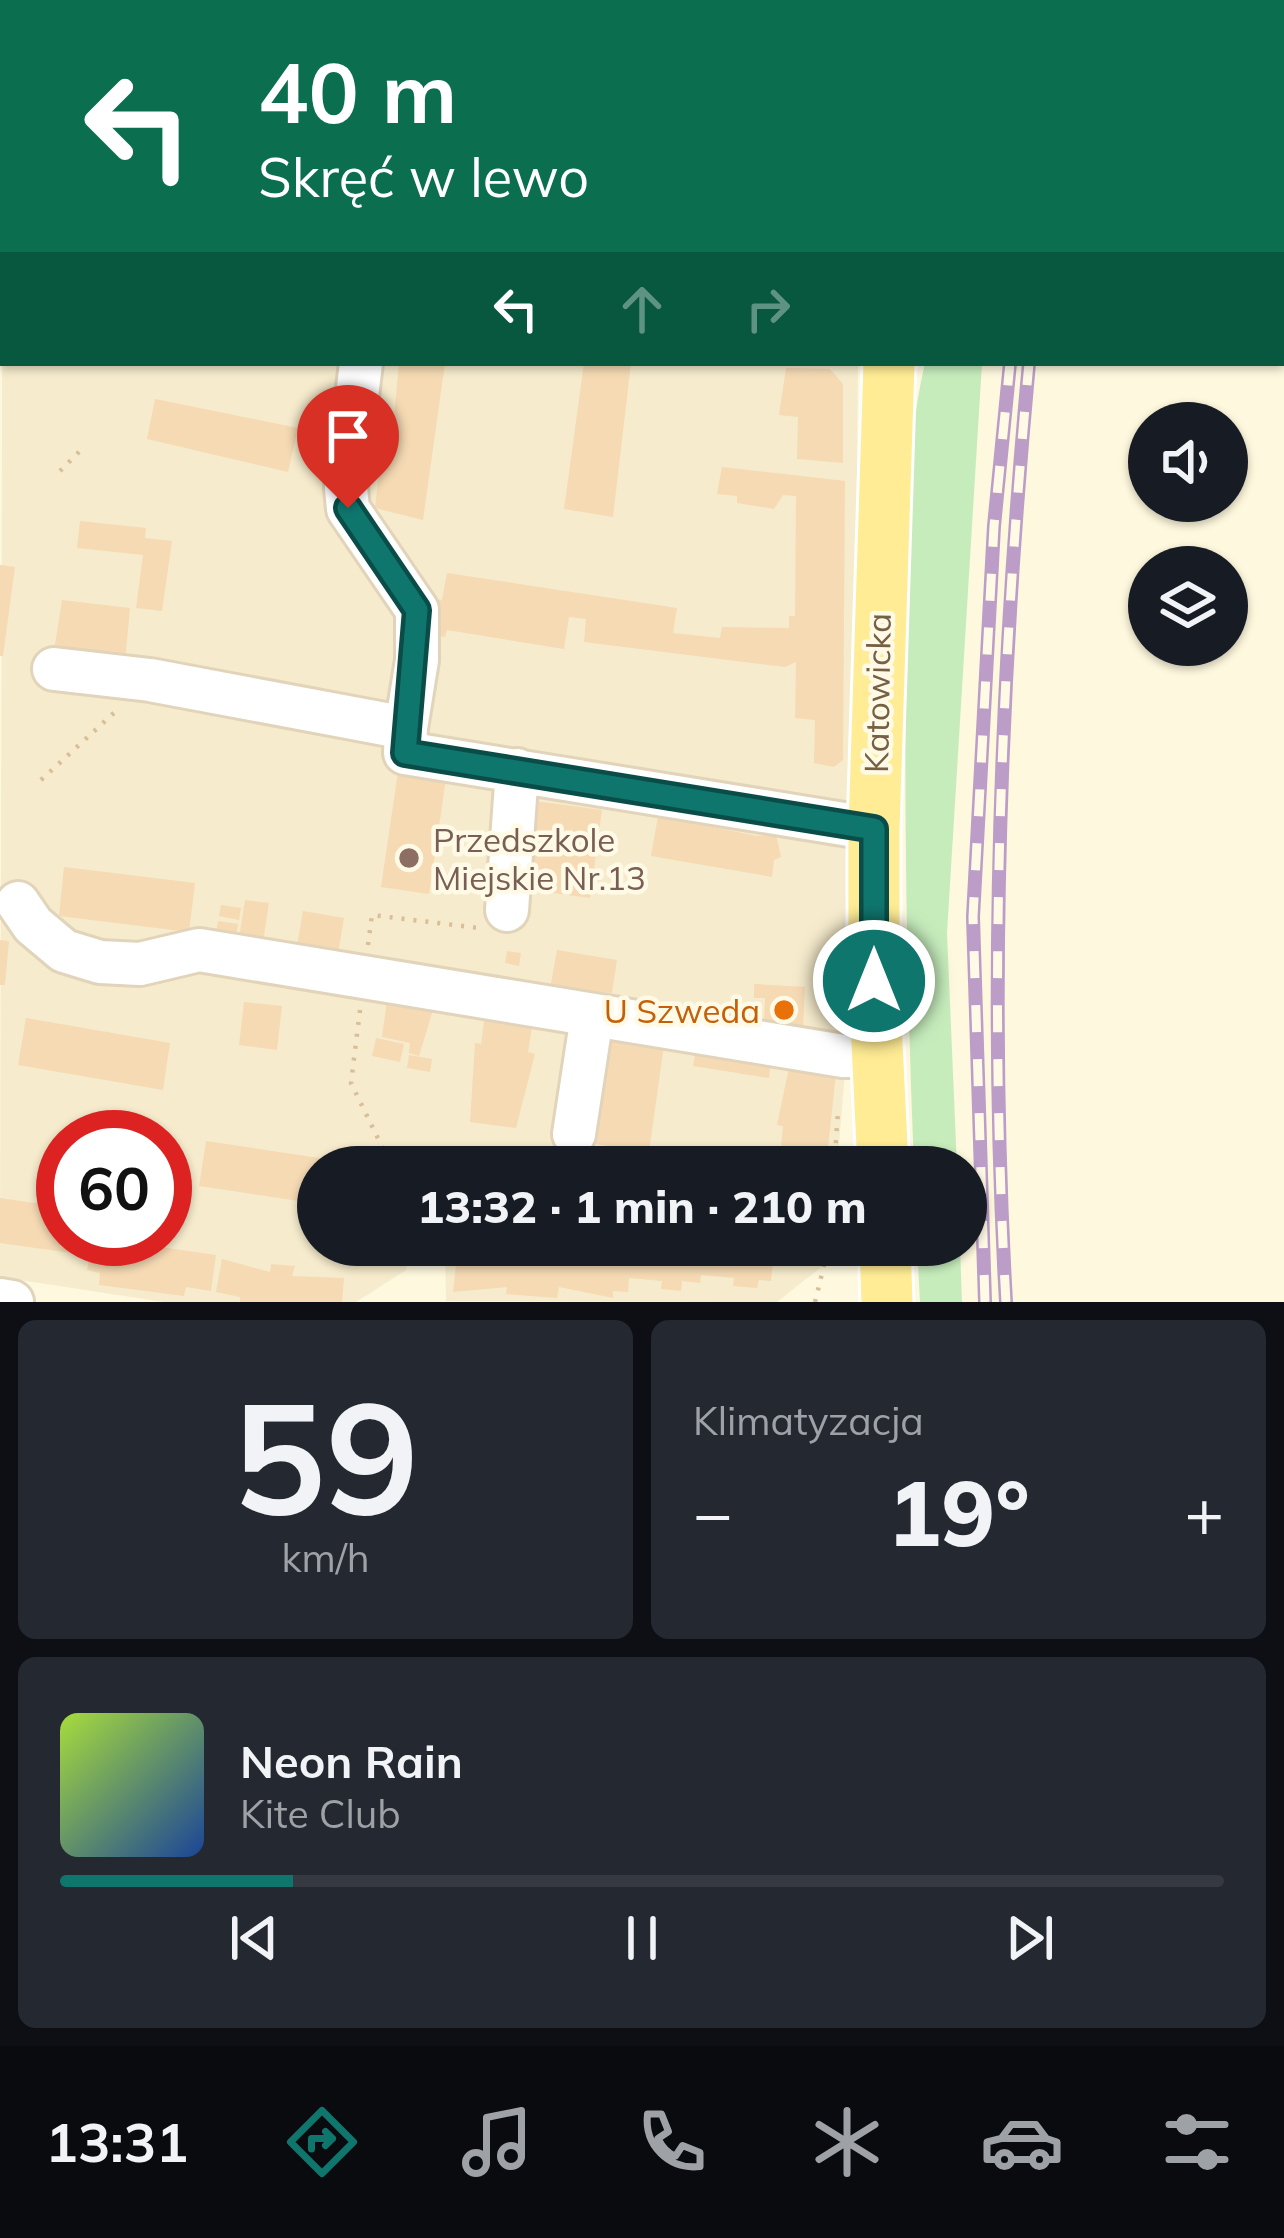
<!DOCTYPE html>
<html lang="pl">
<meta charset="utf-8">
<style>
body{margin:0;font-family:Mulish,sans-serif;background:#242831;color:#f1f3f6;height:100vh;display:flex;flex-direction:column;font-size:45px;white-space:nowrap}
*{box-sizing:border-box;margin:0}
p{font-size:39px;color:#9ea1a6}
.icon{flex:none;width:66px;height:66px;fill:none;stroke:currentColor;stroke-width:2;stroke-linecap:round;stroke-linejoin:round}
.map{position:relative;height:1302px;overflow:hidden}
.panel{display:flex;flex-direction:column;gap:18px;padding:18px;background:#0d0f14;flex:1}
.panel>*{flex:none}
.guide{position:absolute;left:0px;top:0px;width:1284px;height:366px;box-shadow:0 3px 9px #0004;background:#0b6e4f;color:#fff;overflow:hidden}
.controls{position:absolute;left:1128px;top:402px;display:grid;gap:24px}
.controls a{display:grid;place-items:center;width:120px;height:120px;border-radius:50%;background:#171b24;box-shadow:0 3px 9px #0004;font-size:60px}
.speed{position:absolute;left:36px;top:1110px;display:flex;gap:24px;font-size:60px;font-weight:700;text-align:center}
.speed>*{display:grid;place-content:center;width:156px;height:156px;border-radius:50%;background:#171b24;box-shadow:0 3px 9px #0004;line-height:1}
.speed .limit{border:18px solid #d22;background:#fff;color:#111}
.pin{position:absolute;display:grid;place-items:center;width:102px;height:102px;color:#fff;margin:-123px -51px;border-radius:50% 50% 50% 0;rotate:-45deg;box-shadow:0 0 12px #0007}
.pin .icon{rotate:45deg}
.me{position:absolute;width:132px;margin:-66px;rotate:0deg;stroke-linejoin:round;filter:drop-shadow(0 0 9px #0008)}
.turn{display:flex;align-items:center;gap:42px;height:252px;padding:0 60px;font-size:54px}
.turn .icon{width:156px;height:156px;stroke-width:2.5}
.turn b{display:block;font-size:84px;line-height:102px}
.lanes{display:flex;align-items:center;height:114px;padding:0 60px;background:#0003;justify-content:center;gap:60px;direction:ltr}
.lanes .off{opacity:.35}
.big{font-size:90px;font-weight:800;line-height:1.1}
.panel .widget{flex:1;display:flex;flex-direction:column;justify-content:center;gap:18px;min-width:0;padding:0 42px;border-radius:18px;background:#242831}
.panel .dial{align-items:center;gap:0}
.dial b{font-size:156px;line-height:1}
.song{display:flex;align-items:center;gap:36px}
.cover{width:144px;height:144px;border-radius:18px;background:linear-gradient(135deg,hsl(80 70% 55%),hsl(220 70% 35%))}
.played{height:12px;border-radius:6px;background:linear-gradient(90deg,#0f766e 20%,#363941 20%)}
.keys{display:flex;justify-content:space-around;direction:ltr}
.heat{display:flex;justify-content:space-between;align-items:center;font-size:66px;direction:ltr}
.panel .tiles{flex:1;display:grid;gap:18px;grid-template-columns:1fr 1fr}
.widget:last-child{grid-column:span 2}
.trip{position:absolute;left:297px;top:1146px;width:690px;height:120px;border-radius:60px;background:#171b24;box-shadow:0 3px 9px #0004;font-weight:800;line-height:120px;text-align:center}
.dock{display:flex;height:192px;justify-content:space-around;align-items:center;background:#090b0e;color:#9ea1a6}
.dock .icon{width:84px;height:84px}
.dock .on{color:#0f766e}
.dock b{font-size:54px;color:#f1f3f6}
.map>svg:first-child{display:block}
.residential{fill:#f6ebcc;fill-rule:evenodd}
.green{fill:#c6ecbc}
.building{fill:#f5dab4}
.lines{fill:none;stroke-linecap:round;stroke-linejoin:round}
.minor-casing{stroke:#e2d4ba;stroke-width:48}
.major-casing{stroke:#fff;stroke-width:57}
.path{stroke:#d9be98;stroke-width:4.5;stroke-dasharray:3 9;stroke-linecap:butt}
.minor{stroke:#fff;stroke-width:42}
.major{stroke:#ffec94;stroke-width:51}
.rail-casing{stroke:#bb9dc7;stroke-width:14}
.rail{stroke:#fffae6;stroke-width:9;stroke-dasharray:27;stroke-linecap:butt}
.route-casing{stroke:#0a4d48;stroke-width:30}
.route{stroke:#0f766e;stroke-width:21}
.education-dot{fill:#8d6e63;stroke:#fffae6;stroke-width:4.5}
.food-dot{fill:#e8710a;stroke:#fffae6;stroke-width:4.5}
.labels{text-anchor:middle;dominant-baseline:central;stroke-width:9;stroke-linejoin:round;paint-order:stroke}
.street-label{font-size:33px;fill:#755f45;stroke:#fffae6}
.education-label{font-size:33px;fill:#785e54;stroke:#fffae6;text-anchor:start}
.food-label{font-size:33px;fill:#c56008;stroke:#fffae6;text-anchor:end}
</style>
<div class="map">
<svg width="1284" height="1302" viewBox="0 0 1284 1302">
<rect width="100%" height="100%" fill="#fef8de"/>
<!-- residential -->
<path class="residential" d="M 16,0 L 236,0 L 244,3 L 13,3 Z
M 3,13 L 3,363 L 858,363 L 852,987 L 837,1167 L 405,1167 L 399,1160 L 391,1167 L 318,1167 L 318,1245 L 411,1245 L 406,1270 L 356,1302 L 164,1302 L 0,1277 ZM 63,1137 L 165,1137 L 165,1239 L 63,1239 Z
M 445,1245 L 831,1245 L 830,1260 L 777,1302 L 446,1301 Z"/>
<!-- green -->
<path class="green" d="M 925,363 L 982,363 L 947,933 L 957,1167 L 914,1167 C 907,996 904,826 906,654 C 907,557 903,457 925,363 Z
M 917,1245 L 960,1245 L 962,1302 L 920,1302 Z"/>
<!-- building -->
<path class="building" d="M 399,363 L 445,363 L 423,520 L 375,508 L 385,416 L 394,417 Z
M 584,363 L 631,363 L 613,517 L 564,509 Z
M 786,368 L 830,369 L 843,384 L 843,463 L 797,459 L 798,417 L 779,415 Z
M 155,399 L 298,428 L 288,472 L 147,439 Z
M 722,467 L 845,481 L 843,760 L 834,767 L 814,763 L 815,720 L 795,718 L 796,662 L 785,667 L 584,642 L 586,619 L 569,617 L 564,649 L 447,630 L 445,637 L 432,634 L 436,599 L 442,600 L 447,573 L 677,608 L 673,633 L 720,638 L 722,627 L 789,628 L 789,616 L 795,616 L 796,496 L 783,495 L 774,509 L 737,503 L 737,496 L 717,494 Z
M 80,521 L 146,528 L 145,538 L 172,541 L 162,611 L 136,608 L 143,555 L 77,548 Z
M 0,565 L 15,567 L 3,656 L 0,656 Z
M 62,600 L 130,608 L 125,662 L 54,651 Z
M 398,772 L 446,779 L 429,894 L 381,887 Z
M 535,801 L 602,810 L 590,898 L 523,889 Z
M 658,816 L 757,836 L 776,834 L 781,857 L 774,860 L 772,877 L 651,856 Z
M 64,867 L 195,883 L 189,932 L 59,916 Z
M 245,900 L 269,903 L 261,955 L 237,951 Z
M 221,905 L 241,908 L 239,920 L 219,916 Z
M 303,911 L 344,918 L 336,965 L 295,958 Z
M 218,921 L 238,924 L 236,936 L 216,933 Z
M 0,940 L 9,941 L 5,985 L 0,985 Z
M 557,950 L 617,960 L 612,993 L 550,989 Z
M 507,951 L 521,953 L 519,966 L 505,963 Z
M 754,984 L 805,987 L 803,1026 L 764,1023 L 765,998 L 754,998 Z
M 388,992 L 436,1000 L 419,1056 L 409,1053 L 410,1043 L 382,1037 Z
M 244,1002 L 282,1006 L 277,1050 L 239,1045 Z
M 486,1007 L 534,1015 L 528,1052 L 535,1054 L 516,1128 L 470,1122 L 475,1043 L 481,1044 Z
M 26,1018 L 170,1043 L 163,1090 L 18,1065 Z
M 611,1031 L 665,1038 L 649,1152 L 595,1144 Z
M 376,1038 L 404,1044 L 400,1062 L 372,1056 Z
M 698,1040 L 772,1052 L 769,1078 L 693,1066 Z
M 409,1055 L 432,1059 L 430,1072 L 407,1068 Z
M 791,1058 L 837,1063 L 826,1167 L 779,1167 L 783,1126 L 777,1125 Z
M 206,1141 L 346,1162 L 346,1167 L 318,1167 L 318,1204 L 199,1186 Z
M 0,1198 L 63,1207 L 63,1239 L 88,1239 L 86,1255 L 0,1243 Z
M 105,1239 L 216,1255 L 211,1291 L 186,1287 L 184,1296 L 99,1285 L 100,1273 L 87,1270 L 92,1243 L 105,1245 Z
M 458,1245 L 563,1247 L 775,1245 L 771,1281 L 759,1280 L 757,1288 L 733,1286 L 734,1278 L 701,1275 L 700,1283 L 682,1281 L 681,1291 L 661,1289 L 662,1281 L 629,1278 L 628,1292 L 613,1291 L 613,1298 L 559,1287 L 557,1298 L 506,1294 L 507,1287 L 453,1292 Z
M 222,1259 L 270,1272 L 271,1264 L 295,1266 L 292,1276 L 344,1278 L 342,1302 L 240,1302 L 240,1297 L 216,1292 Z"/>
<g class="lines">
<defs>
<path id="minor" d="M 412,0 L 422,3
M 1017,3 L 1018,0
M 0,90 L 3,91
M 361,363 L 346,488 L 348,509 L 417,610 L 417,660 L 406,728
M 54,669 L 150,680 L 406,728 L 405,753 L 874,829
M 18,903 L 33,925 L 64,951 L 100,962 L 140,964 L 199,950 L 843,1056 L 878,1056
M 507,910 L 517,770
M 574,1134 L 592,1016
M 0,1300 L 12,1302"/>
<path id="major" d="M 884,0 L 884,3
M 883,1167 L 874,981 L 874,829 L 889,363
M 885,1245 L 887,1302"/>
</defs>
<!-- minor casing -->
<use href="#minor" class="minor-casing"/>
<!-- major casing -->
<use href="#major" class="major-casing"/>
<!-- path -->
<path class="path" d="M 73,0 L 80,3
M 569,0 L 581,3
M 774,0 L 774,3
M 787,0 L 787,3
M 930,0 L 930,3
M 61,3 L 62,0
M 715,3 L 716,0
M 750,3 L 750,0
M 972,3 L 974,0
M 60,471 L 80,451
M 41,780 L 116,711
M 368,945 L 372,915 L 479,928
M 360,1010 L 351,1083 L 388,1159 L 381,1166
M 834,1167 L 838,1112
M 815,1302 L 829,1245"/>
<!-- minor -->
<use href="#minor" class="minor"/>
<!-- major -->
<use href="#major" class="major"/>
<defs>
<path id="rail" d="M 1065,3 L 1066,0
M 1087,3 L 1088,0
M 985,1302 L 973,917 L 994,526 L 1010,363
M 1006,1302 C 988,988 1000,676 1029,363"/>
</defs>
<!-- rail casing -->
<use href="#rail" class="rail-casing"/>
<!-- rail -->
<use href="#rail" class="rail"/>
</g>
<g class="lines">
<defs>
<path id="route" d="M 348,508 L 417,610 L 405,753 L 874,829 L 874,981"/>
</defs>
<!-- route casing -->
<use href="#route" class="route-casing"/>
<!-- route -->
<use href="#route" class="route"/>
</g>
<!-- markers -->
<circle class="education-dot" cx="409" cy="858" r="12"/>
<circle class="food-dot" cx="784" cy="1010" r="12"/>
<g class="labels">
<!-- street labels -->
<g class="street-label">
<text transform="translate(877 693) rotate(-89)">Katowicka</text>
</g>
<!-- education labels -->
<g class="education-label">
<text x="433" y="839">Przedszkole<tspan x="433" dy="38">Miejskie Nr.13</tspan></text>
</g>
<!-- food labels -->
<g class="food-label">
<text x="760" y="1010">U Szweda</text>
</g>
</g>
</svg>
<div class="controls">
<a><svg class="icon" aria-label="sound" viewBox="0 0 24 24"><path d="M4 9h4l5-4v14l-5-4H4zM17 9q2 3 0 6"/></svg></a>
<a><svg class="icon" aria-label="layers" viewBox="0 0 24 24"><path d="M12 4l9 5-9 5-9-5zM3 14l9 5 9-5"/></svg></a>
</div>
<div class="speed"><div class="limit">60</div></div>
<div class="pin" style="left:348px;top:508px;background:#d93025"><svg class="icon" aria-label="arrive" viewBox="0 0 24 24"><path d="M6 21V4h12l-3 4 3 4H6"/></svg></div>
<svg class="me" style="left:874px;top:981px" viewBox="-20 -20 40 40"><circle r="17" fill="#0f766e" stroke="#fff" stroke-width="3"/><path d="M0-11L8 9 0 5-8 9z" fill="#fff"/></svg>
<div class="trip">13:32 · 1 min · 210 m</div>
<div class="guide">
<div class="turn"><svg class="icon" aria-label="left" viewBox="0 0 24 24"><path d="M17 20v-9H6M10 6l-5 5 5 5"/></svg><div><b>40 m</b>Skręć w lewo</div></div>
<div class="lanes"><svg class="icon" aria-label="left" viewBox="0 0 24 24"><path d="M17 20v-9H6M10 6l-5 5 5 5"/></svg><svg class="icon off" aria-label="ahead" viewBox="0 0 24 24"><path d="M12 20V5M6 11l6-6 6 6"/></svg><svg class="icon off" aria-label="right" viewBox="0 0 24 24"><path d="M7 20v-9h11M14 6l5 5-5 5"/></svg></div>
</div>
</div>
<section class="panel">
<div class="tiles">
<div class="widget dial"><b>59</b><p>km/h</p></div>
<div class="widget"><p>Klimatyzacja</p>
<div class="heat"><a>−</a><b class="big">19°</b><a>+</a></div>
</div>
<div class="widget">
<div class="song"><i class="cover"></i><div><b>Neon Rain</b><p>Kite Club</p></div></div>
<div class="played"></div>
<div class="keys"><svg class="icon" aria-label="previous" viewBox="0 0 24 24"><path d="M18 5L8 12l10 7zM5 5v14"/></svg><svg class="icon" aria-label="pause" viewBox="0 0 24 24"><path d="M8 5v14M16 5v14"/></svg><svg class="icon" aria-label="next" viewBox="0 0 24 24"><path d="M6 5l10 7-10 7zM19 5v14"/></svg></div>
</div>
</div>
</section>
<nav class="dock">
<b>13:31</b>
<svg class="icon on" aria-label="directions" viewBox="0 0 24 24"><path d="M12 3l9 9-9 9-9-9zM9 14v-3h6M13 9l2 2-2 2"/></svg>
<svg class="icon" aria-label="music" viewBox="0 0 24 24"><path d="M9 18V5l10-2v13"/><circle cx="6" cy="18" r="3"/><circle cx="16" cy="16" r="3"/></svg>
<svg class="icon" aria-label="phone" viewBox="0 0 24 24"><path d="M5 4h4l2 5-3 2q2 4 5 5l2-3 5 2v4C11 20 4 13 5 4z"/></svg>
<svg class="icon" aria-label="climate" viewBox="0 0 24 24"><path d="M12 3v18M4 7l16 10M4 17L20 7"/></svg>
<svg class="icon" aria-label="car" viewBox="0 0 24 24"><path d="M5 17H2v-5l4-1 3-4h7l3 4 3 1v5h-3M9 17h6M6 11h13"/><circle cx="7" cy="17" r="2"/><circle cx="17" cy="17" r="2"/></svg>
<svg class="icon" aria-label="filters" viewBox="0 0 24 24"><path d="M4 7h16M4 17h16"/><circle cx="9" cy="7" r="2"/><circle cx="15" cy="17" r="2"/></svg>
</nav>
